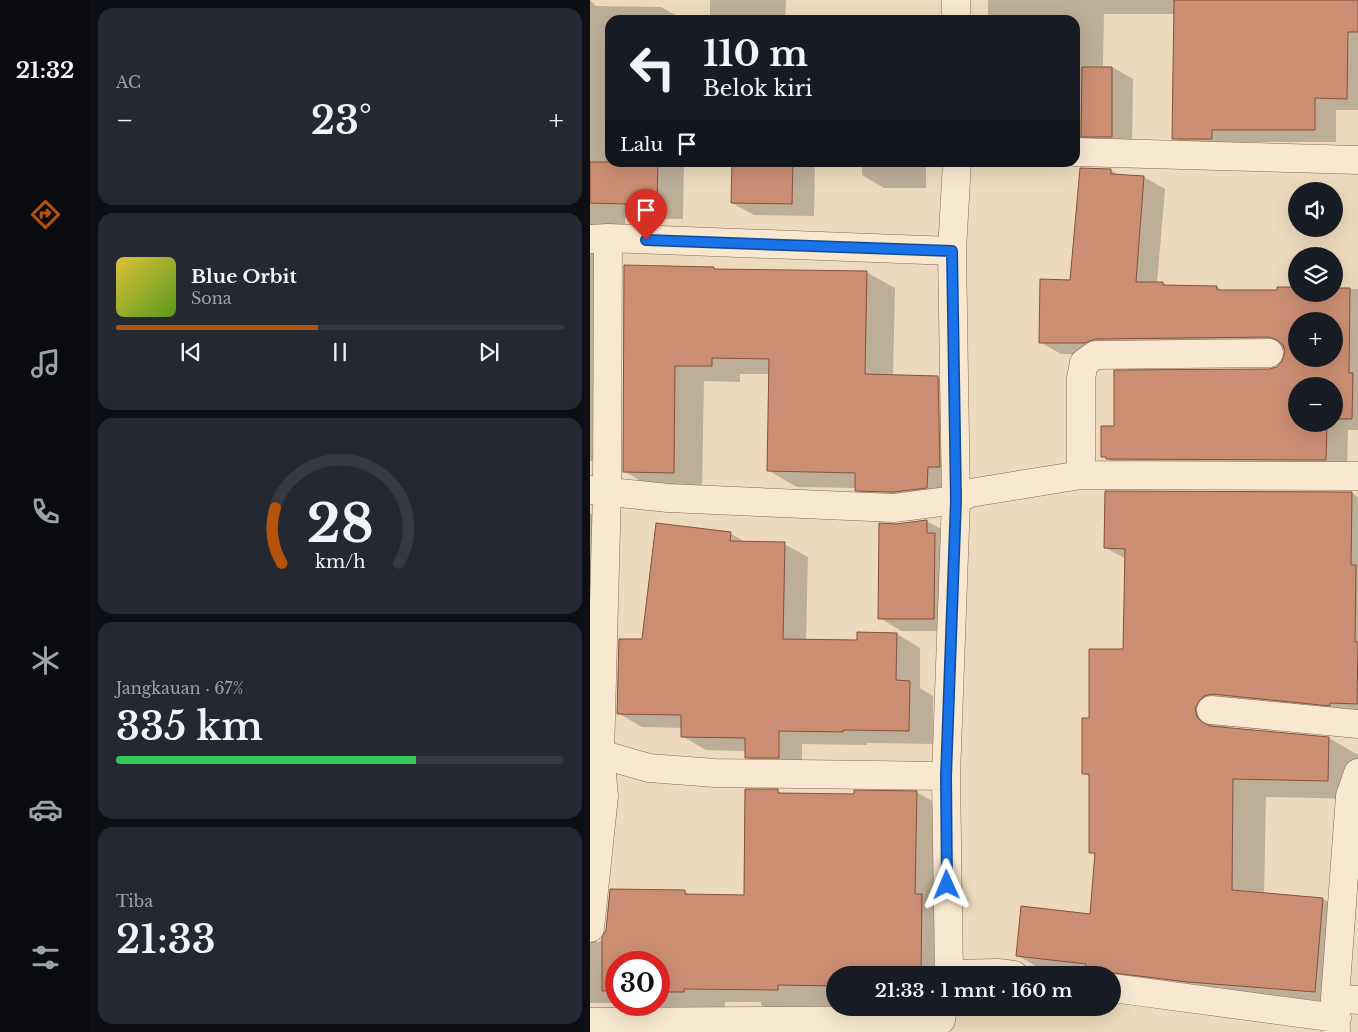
<!DOCTYPE html>
<html lang="id">
<meta charset="utf-8">
<style>
body{margin:0;font-family:"Libre Baskerville",serif;background:#242831;color:#f1f3f6;height:100vh;display:flex;flex-direction:column;font-size:19px;white-space:nowrap}
*{box-sizing:border-box;margin:0}
p{font-size:16px;color:#9ea1a6}
.icon{flex:none;width:28px;height:28px;fill:none;stroke:currentColor;stroke-width:2;stroke-linecap:round;stroke-linejoin:round}
.map{position:relative;flex:1;overflow:hidden}
.panel{display:flex;flex-direction:column;gap:8px;padding:8px;background:#0d0f14;width:500px}
.panel>*{flex:none}
.hud{position:absolute;left:15px;top:15px;width:475px;height:152px;border-radius:15px;box-shadow:0 5px 20px #0002;background:#171b24;color:#f1f3f6;overflow:hidden}
.tools{position:absolute;left:698px;top:182px;display:grid;gap:10px}
.tools a{display:grid;place-items:center;width:55px;height:55px;border-radius:50%;background:#171b24;box-shadow:0 5px 20px #0002;font-size:25px}
.speed{position:absolute;left:15px;top:951px;display:flex;gap:10px;font-size:25px;font-weight:700;text-align:center}
.speed>*{display:grid;place-content:center;width:65px;height:65px;border-radius:50%;background:#171b24;box-shadow:0 5px 20px #0002;line-height:1}
.speed .limit{border:8px solid #d22;background:#fff;color:#111}
.pin{position:absolute;display:grid;place-items:center;width:42px;height:42px;color:#fff;margin:-51px -21px;border-radius:50% 50% 50% 0;rotate:-45deg;box-shadow:0 0 5px #0007}
.pin .icon{rotate:45deg}
.me{position:absolute;width:55px;margin:-28px;rotate:359deg;stroke-linejoin:round;filter:drop-shadow(0 0 4px #0008)}
.turn{display:flex;align-items:center;gap:18px;height:105px;padding:0 15px;font-size:22px}
.turn .icon{width:65px;height:65px;stroke-width:2.5}
.turn b{display:block;font-size:35px;line-height:42px}
.then{display:flex;align-items:center;height:48px;padding:0 15px;background:#0003;gap:10px;font-size:19px}
.big{font-size:38px;font-weight:600;line-height:1.1}
.panel .widget{flex:1;display:flex;flex-direction:column;justify-content:center;gap:8px;min-width:0;padding:0 18px;border-radius:15px;background:#242831}
.panel .dial{align-items:center;gap:0}
.dial svg{height:130px;overflow:visible;fill:none;stroke:#363941;stroke-width:7;stroke-linecap:round;text-anchor:middle}
.dial text{fill:#f1f3f6;stroke:none}
.song{display:flex;align-items:center;gap:15px}
.cover{width:60px;height:60px;border-radius:8px;background:linear-gradient(135deg,hsl(50 70% 55%),hsl(90 70% 35%))}
.played{height:5px;border-radius:2px;background:linear-gradient(90deg,#b45309 45%,#363941 45%)}
.keys{display:flex;justify-content:space-around;direction:ltr}
.heat{display:flex;justify-content:space-between;align-items:center;font-size:28px;direction:ltr}
.charge{height:8px;border-radius:4px;background:linear-gradient(90deg,#34c759 67%,#363941 0)}
.trip{position:absolute;left:236px;top:966px;width:295px;height:50px;border-radius:25px;background:#171b24;box-shadow:0 5px 20px #0002;font-weight:600;line-height:50px;text-align:center}
main{display:flex;flex:1;min-height:0}
.tab-bar{display:flex;flex-direction:column;width:90px;justify-content:space-around;align-items:center;background:#090b0e;color:#9ea1a6}
.tab-bar .icon{width:35px;height:35px}
.tab-bar .on{color:#b45309}
.tab-bar b{font-size:22px;color:#f1f3f6}
.map>svg:first-child{display:block}
.shadow{fill:#0003;fill-rule:evenodd}
.building{fill:#cb8e73;stroke:#84513d;fill-rule:evenodd}
.lines{fill:none;stroke-linecap:round;stroke-linejoin:round}
.minor-casing{stroke:#856a57;stroke-width:29}
.minor{stroke:#f8e8d0;stroke-width:28}
.route-casing{stroke:#114b97;stroke-width:12}
.route{stroke:#1a73e8;stroke-width:9}
</style>
<main>
<nav class="tab-bar">
<b>21:32</b>
<svg class="icon on" aria-label="directions" viewBox="0 0 24 24"><path d="M12 3l9 9-9 9-9-9zM9 14v-3h6M13 9l2 2-2 2"/></svg>
<svg class="icon" aria-label="music" viewBox="0 0 24 24"><path d="M9 18V5l10-2v13"/><circle cx="6" cy="18" r="3"/><circle cx="16" cy="16" r="3"/></svg>
<svg class="icon" aria-label="phone" viewBox="0 0 24 24"><path d="M5 4h4l2 5-3 2q2 4 5 5l2-3 5 2v4C11 20 4 13 5 4z"/></svg>
<svg class="icon" aria-label="climate" viewBox="0 0 24 24"><path d="M12 3v18M4 7l16 10M4 17L20 7"/></svg>
<svg class="icon" aria-label="car" viewBox="0 0 24 24"><path d="M5 17H2v-5l4-1 3-4h7l3 4 3 1v5h-3M9 17h6M6 11h13"/><circle cx="7" cy="17" r="2"/><circle cx="17" cy="17" r="2"/></svg>
<svg class="icon" aria-label="filters" viewBox="0 0 24 24"><path d="M4 7h16M4 17h16"/><circle cx="9" cy="7" r="2"/><circle cx="15" cy="17" r="2"/></svg>
</nav>
<section class="panel">
<div class="widget"><p>AC</p>
<div class="heat"><a>−</a><b class="big">23°</b><a>+</a></div>
</div>
<div class="widget">
<div class="song"><i class="cover"></i><div><b>Blue Orbit</b><p>Sona</p></div></div>
<div class="played"></div>
<div class="keys"><svg class="icon" aria-label="previous" viewBox="0 0 24 24"><path d="M18 5L8 12l10 7zM5 5v14"/></svg><svg class="icon" aria-label="pause" viewBox="0 0 24 24"><path d="M8 5v14M16 5v14"/></svg><svg class="icon" aria-label="next" viewBox="0 0 24 24"><path d="M6 5l10 7-10 7zM19 5v14"/></svg></div>
</div>
<div class="widget dial"><svg viewBox="0 0 100 80">
<path d="M14 69A42 42 0 1 1 86 69"/>
<path d="M14 69A42 42 0 0 1 10 35" stroke="#b45309"/>
<text x="50" y="56" font-size="32" font-weight="700">28</text>
<text x="50" y="72" font-size="11">km/h</text>
</svg></div>
<div class="widget"><p>Jangkauan · 67%</p><b class="big">335 km</b><div class="charge"></div></div>
<div class="widget"><p>Tiba</p><b class="big">21:33</b></div>
</section>
<div class="map">
<svg width="768" height="1032" viewBox="0 0 768 1032">
<rect width="100%" height="100%" fill="#eddabe"/>
<!-- shadow -->
<path class="shadow" d="M 0,0 L 6,6 L 71,7 L 94,20 L 20,20 L 20,162 L 94,162 L 93,219 L 35,218 L 35,237 L 25,238 L 27,462 L 0,461 Z
M 120,0 L 196,0 L 195,20 L 123,20 L 120,18 Z
M 398,0 L 768,0 L 768,110 L 746,110 L 746,142 L 643,142 L 643,151 L 605,150 L 584,138 L 585,14 L 514,14 L 513,66 L 522,67 L 543,79 L 542,149 L 485,148 L 485,20 L 398,20 Z
M 143,162 L 225,162 L 224,216 L 164,215 L 142,203 Z
M 272,162 L 336,162 L 336,188 L 294,188 L 272,175 Z
M 491,169 L 521,170 L 531,176 L 554,177 L 575,189 L 567,283 L 573,283 L 577,286 L 627,287 L 634,291 L 688,291 L 688,288 L 706,288 L 706,294 L 744,294 L 744,289 L 768,289 L 768,430 L 758,430 L 757,472 L 533,468 L 512,456 L 525,428 L 687,368 L 693,362 L 696,353 L 695,349 L 527,351 L 516,355 L 471,354 L 450,342 L 482,281 ZM 706,321 L 744,321 L 744,359 L 706,359 ZM 706,386 L 744,386 L 744,424 L 706,424 Z
M 124,268 L 128,271 L 276,272 L 305,288 L 303,376 L 348,378 L 376,394 L 366,504 L 294,506 L 266,490 L 266,488 L 207,487 L 179,471 L 180,374 L 150,374 L 150,382 L 114,381 L 112,488 L 62,488 L 34,471 Z
M 762,493 L 768,497 L 768,723 L 640,720 L 638,727 L 638,728 L 739,738 L 768,755 L 768,799 L 676,797 L 674,894 L 733,899 L 765,918 L 757,1010 L 522,975 L 459,974 L 427,955 L 501,915 L 506,855 L 500,852 L 501,777 L 493,773 L 500,720 L 534,651 L 536,559 L 516,548 Z
M 0,513 L 18,523 L 11,902 L 7,943 L 14,938 L 94,891 L 102,896 L 155,897 L 156,790 L 188,791 L 195,795 L 266,795 L 327,792 L 350,806 L 353,975 L 245,975 L 245,1008 L 194,1018 L 171,1005 L 171,1002 L 135,1002 L 135,1018 L 68,1019 L 45,1005 L 69,1005 L 69,962 L 26,962 L 26,1003 L 0,1003 Z
M 337,521 L 358,533 L 365,631 L 311,631 L 290,618 Z
M 140,533 L 157,543 L 194,544 L 218,557 L 216,640 L 268,641 L 307,634 L 330,648 L 330,688 L 343,696 L 343,744 L 277,743 L 277,745 L 212,744 L 212,771 L 180,771 L 156,757 L 156,751 L 116,750 L 92,736 L 92,728 L 52,727 L 28,713 L 54,641 Z"/>
<!-- building -->
<path class="building" d="M 584,0 L 768,0 L 768,32 L 758,32 L 757,99 L 725,98 L 725,130 L 622,130 L 622,139 L 582,139 Z
M 492,67 L 522,67 L 522,137 L 491,137 Z
M 0,162 L 68,162 L 67,205 L 0,203 Z
M 142,162 L 203,162 L 202,204 L 141,203 Z
M 490,168 L 521,169 L 521,174 L 554,176 L 546,282 L 573,282 L 573,285 L 627,286 L 627,290 L 687,290 L 687,287 L 706,287 L 706,294 L 744,294 L 744,288 L 760,288 L 759,373 L 763,373 L 762,419 L 744,419 L 744,386 L 706,386 L 706,424 L 737,424 L 736,460 L 516,459 L 516,457 L 511,457 L 511,426 L 524,426 L 524,370 L 679,369 L 687,367 L 692,361 L 695,352 L 693,345 L 687,340 L 679,337 L 505,339 L 495,343 L 449,343 L 450,279 L 480,280 ZM 706,321 L 744,321 L 744,359 L 706,359 Z
M 34,265 L 124,267 L 124,269 L 277,271 L 275,374 L 348,376 L 350,467 L 338,467 L 337,488 L 303,492 L 265,491 L 265,473 L 177,471 L 179,359 L 122,358 L 122,366 L 85,366 L 84,473 L 33,472 Z
M 515,491 L 762,492 L 761,565 L 766,565 L 765,642 L 768,642 L 767,704 L 740,703 L 740,706 L 622,694 L 614,696 L 609,701 L 605,709 L 607,717 L 612,722 L 620,726 L 739,737 L 738,781 L 643,779 L 642,890 L 733,898 L 725,992 L 598,982 L 524,973 L 514,975 L 495,974 L 496,964 L 426,956 L 431,906 L 500,914 L 505,853 L 499,853 L 499,774 L 492,774 L 492,718 L 499,718 L 499,649 L 533,649 L 535,549 L 514,548 Z
M 337,520 L 337,533 L 345,533 L 344,619 L 288,619 L 289,523 L 306,524 Z
M 66,523 L 141,532 L 140,541 L 195,542 L 193,639 L 267,640 L 267,632 L 307,633 L 306,680 L 320,681 L 319,731 L 253,730 L 253,732 L 189,731 L 189,758 L 155,758 L 155,738 L 91,737 L 91,715 L 27,714 L 29,639 L 52,639 Z
M 155,789 L 188,789 L 188,793 L 264,794 L 264,790 L 327,791 L 325,894 L 332,894 L 331,975 L 245,975 L 245,986 L 188,985 L 188,990 L 94,989 L 94,992 L 69,992 L 69,962 L 26,962 L 26,991 L 12,991 L 12,937 L 16,930 L 20,889 L 95,890 L 95,894 L 154,895 Z"/>
<g class="lines">
<defs>
<path id="minor" d="M 366,0 L 366,20
M 485,152 L 768,160
M 0,239 L 18,238 L 362,251 L 367,162
M 491,475 L 491,378 L 494,363 L 505,355 L 679,353
M 0,490 L 78,498 L 304,508 L 366,500 L 380,493 L 491,475 L 768,476
M 621,710 L 768,724
M 0,753 L 10,754 L 59,768 L 125,773 L 356,776
M 0,928 L 14,796 L 10,754 L 17,491 L 18,238
M 359,974 L 408,973 L 424,975
M 359,975 L 356,776 L 366,500 L 362,251
M 522,988 L 747,1018
M 745,998 L 768,1000
M 0,1022 L 351,1020 L 353,1008
M 746,1032 L 745,998 L 760,796 L 768,773"/>
</defs>
<!-- minor casing -->
<use href="#minor" class="minor-casing"/>
<!-- minor -->
<use href="#minor" class="minor"/>
</g>
<g class="lines">
<defs>
<path id="route" d="M 56,240 L 362,251 L 366,500 L 356,776 L 357,885"/>
</defs>
<!-- route casing -->
<use href="#route" class="route-casing"/>
<!-- route -->
<use href="#route" class="route"/>
</g>
</svg>
<div class="tools">
<a><svg class="icon" aria-label="sound" viewBox="0 0 24 24"><path d="M4 9h4l5-4v14l-5-4H4zM17 9q2 3 0 6"/></svg></a>
<a><svg class="icon" aria-label="layers" viewBox="0 0 24 24"><path d="M12 4l9 5-9 5-9-5zM3 14l9 5 9-5"/></svg></a>
<a>+</a>
<a>−</a>
</div>
<div class="speed"><div class="limit">30</div></div>
<div class="pin" style="left:56px;top:240px;background:#d93025"><svg class="icon" aria-label="arrive" viewBox="0 0 24 24"><path d="M6 21V4h12l-3 4 3 4H6"/></svg></div>
<svg class="me" style="left:357px;top:885px" viewBox="-20 -20 40 40"><path d="M0-17L14 15 0 8-14 15z" fill="#1a73e8" stroke="#fff" stroke-width="4"/></svg>
<div class="trip">21:33 · 1 mnt · 160 m</div>
<div class="hud">
<div class="turn"><svg class="icon" aria-label="left" viewBox="0 0 24 24"><path d="M17 20v-9H6M10 6l-5 5 5 5"/></svg><div><b>110 m</b>Belok kiri</div></div>
<div class="then">Lalu<svg class="icon" aria-label="arrive" viewBox="0 0 24 24"><path d="M6 21V4h12l-3 4 3 4H6"/></svg></div>
</div>
</div>
</main>
